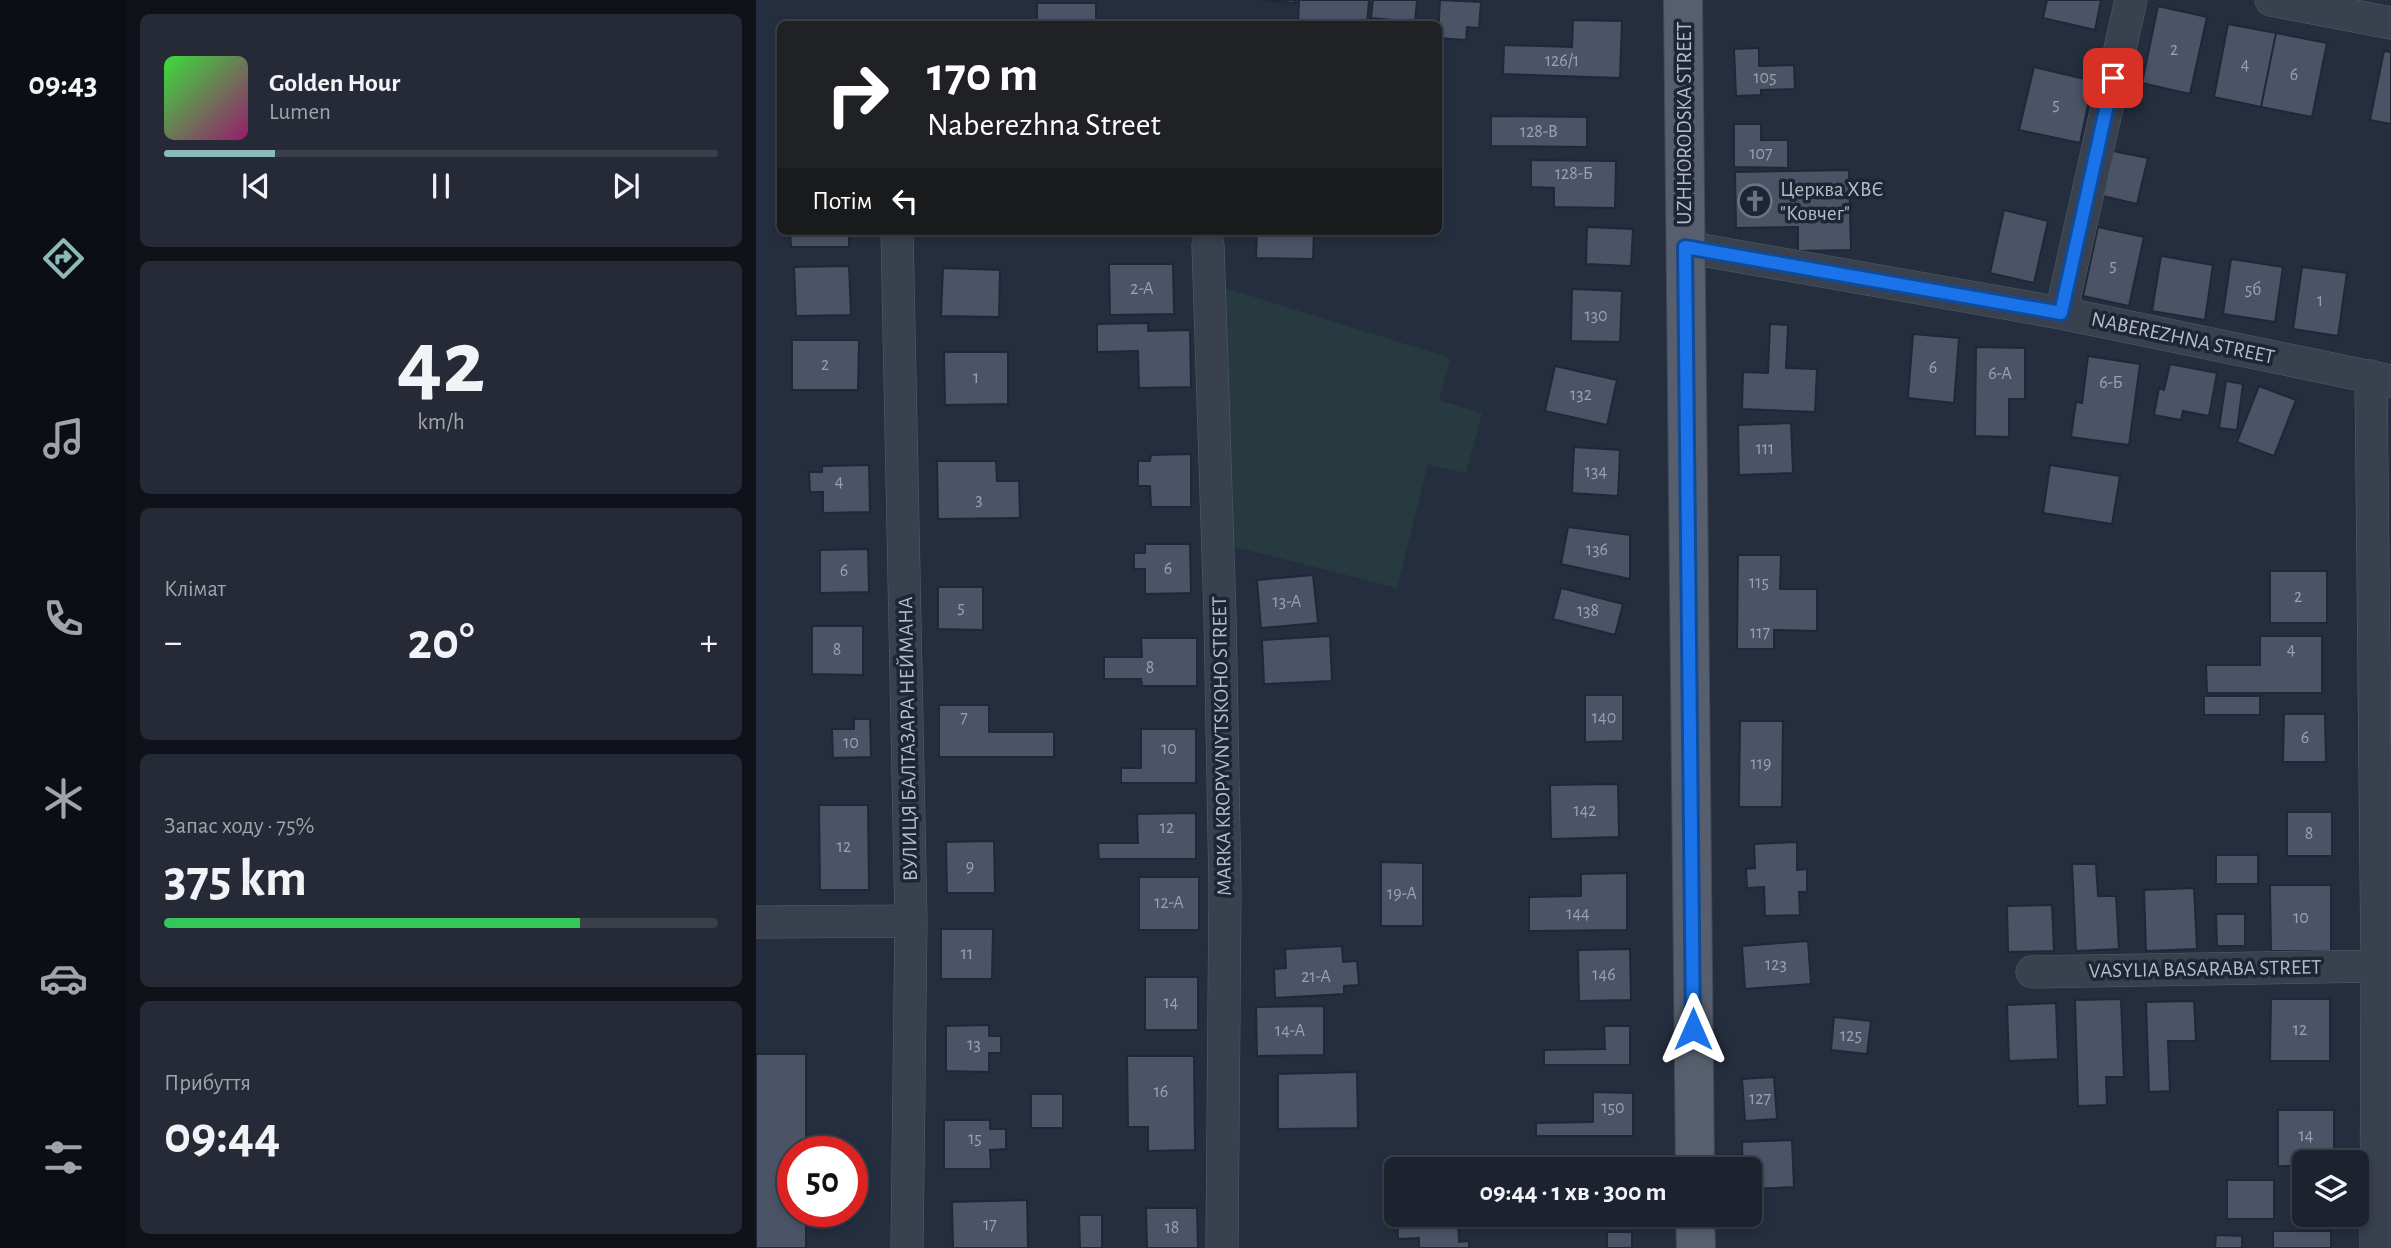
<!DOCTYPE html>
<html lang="uk">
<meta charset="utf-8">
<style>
body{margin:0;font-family:"Alegreya Sans",sans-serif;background:#252a36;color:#f1f3f6;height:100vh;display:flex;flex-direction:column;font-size:26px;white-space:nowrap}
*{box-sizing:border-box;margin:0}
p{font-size:23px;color:#a0a4aa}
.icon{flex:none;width:38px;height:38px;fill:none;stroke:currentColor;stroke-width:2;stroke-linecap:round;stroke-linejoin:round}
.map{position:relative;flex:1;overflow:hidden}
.panel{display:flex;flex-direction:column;gap:14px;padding:14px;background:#0f1319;width:630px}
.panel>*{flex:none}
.hud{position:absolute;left:21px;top:21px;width:665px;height:214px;border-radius:10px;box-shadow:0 4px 10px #0003,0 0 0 2px #3a3f4a;background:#202124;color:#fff;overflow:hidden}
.buttons{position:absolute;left:1536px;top:1150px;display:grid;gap:14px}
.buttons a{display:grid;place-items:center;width:77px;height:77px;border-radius:10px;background:#1c222e;box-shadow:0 4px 10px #0003,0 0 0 2px #3a3f4a;font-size:35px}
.speed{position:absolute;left:21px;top:1136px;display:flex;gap:14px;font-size:35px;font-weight:700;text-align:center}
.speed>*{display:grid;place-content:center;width:91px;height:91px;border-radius:50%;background:#1c222e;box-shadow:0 4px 10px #0003,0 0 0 2px #3a3f4a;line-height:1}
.speed .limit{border:10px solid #d22;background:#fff;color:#111}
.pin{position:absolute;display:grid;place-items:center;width:60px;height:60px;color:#fff;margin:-30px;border-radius:14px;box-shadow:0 4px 10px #0006}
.me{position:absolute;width:77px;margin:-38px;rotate:0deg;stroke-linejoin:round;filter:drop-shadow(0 0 5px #0008)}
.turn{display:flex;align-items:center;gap:24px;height:147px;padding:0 35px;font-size:32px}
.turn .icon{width:91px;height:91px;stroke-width:2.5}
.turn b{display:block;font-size:49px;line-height:60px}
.then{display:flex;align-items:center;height:66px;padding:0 35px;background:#0003;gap:14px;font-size:26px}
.big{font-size:52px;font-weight:600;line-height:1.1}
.panel .card{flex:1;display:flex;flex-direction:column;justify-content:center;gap:10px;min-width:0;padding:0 24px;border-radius:10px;background:#252a36}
.panel .dial{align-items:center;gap:0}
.dial b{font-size:91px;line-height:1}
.song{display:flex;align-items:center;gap:21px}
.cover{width:84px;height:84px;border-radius:10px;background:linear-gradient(135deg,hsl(120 70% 55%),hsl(320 70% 35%))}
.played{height:7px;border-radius:4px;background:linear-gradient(90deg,#8bbbb9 20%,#3a3f4a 20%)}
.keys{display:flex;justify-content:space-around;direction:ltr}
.heat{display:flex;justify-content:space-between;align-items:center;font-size:38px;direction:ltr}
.charge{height:10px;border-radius:5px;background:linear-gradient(90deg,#34c759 75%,#3a3f4a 0)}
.trip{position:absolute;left:628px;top:1157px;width:378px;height:70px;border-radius:10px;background:#1c222e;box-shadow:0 4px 10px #0003,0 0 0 2px #3a3f4a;font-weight:600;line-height:70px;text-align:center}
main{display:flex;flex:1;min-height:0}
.tab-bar{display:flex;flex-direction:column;width:126px;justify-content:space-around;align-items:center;background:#0b0e12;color:#a0a4aa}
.tab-bar .icon{width:49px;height:49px}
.tab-bar .selected{color:#8bbbb9}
.tab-bar b{font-size:32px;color:#f1f3f6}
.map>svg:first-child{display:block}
.green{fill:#273a3f}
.building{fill:#4b5467;stroke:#202736;stroke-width:2}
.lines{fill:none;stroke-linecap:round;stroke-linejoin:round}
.minor-casing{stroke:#575e6c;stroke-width:33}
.major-casing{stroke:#424957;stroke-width:40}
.minor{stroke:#39404e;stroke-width:32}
.major{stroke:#575f6e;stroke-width:38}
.route-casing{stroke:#114b97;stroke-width:18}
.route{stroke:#1a73e8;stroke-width:12}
.labels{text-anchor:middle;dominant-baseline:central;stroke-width:7;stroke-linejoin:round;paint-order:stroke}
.number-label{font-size:18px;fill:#9aa1b0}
.street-label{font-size:21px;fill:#b5bbc9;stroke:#1e2534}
.poi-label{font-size:21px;fill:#b5bbc9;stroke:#1e2534;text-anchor:start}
</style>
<main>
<nav class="tab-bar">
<b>09:43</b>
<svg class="icon selected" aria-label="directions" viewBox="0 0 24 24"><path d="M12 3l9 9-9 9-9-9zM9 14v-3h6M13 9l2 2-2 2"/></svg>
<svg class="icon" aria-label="music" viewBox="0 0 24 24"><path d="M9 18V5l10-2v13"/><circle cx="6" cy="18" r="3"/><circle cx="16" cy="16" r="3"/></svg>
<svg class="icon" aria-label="phone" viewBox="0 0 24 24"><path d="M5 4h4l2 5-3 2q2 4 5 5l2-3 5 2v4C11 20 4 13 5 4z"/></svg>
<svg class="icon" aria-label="climate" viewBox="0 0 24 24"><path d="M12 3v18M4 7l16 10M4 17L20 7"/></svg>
<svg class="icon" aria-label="car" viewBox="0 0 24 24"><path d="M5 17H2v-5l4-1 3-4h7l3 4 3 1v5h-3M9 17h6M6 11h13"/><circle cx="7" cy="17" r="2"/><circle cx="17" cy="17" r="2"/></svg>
<svg class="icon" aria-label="filters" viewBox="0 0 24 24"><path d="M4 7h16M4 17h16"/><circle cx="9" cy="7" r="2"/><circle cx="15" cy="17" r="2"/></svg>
</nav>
<section class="panel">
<div class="card">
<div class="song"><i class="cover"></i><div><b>Golden Hour</b><p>Lumen</p></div></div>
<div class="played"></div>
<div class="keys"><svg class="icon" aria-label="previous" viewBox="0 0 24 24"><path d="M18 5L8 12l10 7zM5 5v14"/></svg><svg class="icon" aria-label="pause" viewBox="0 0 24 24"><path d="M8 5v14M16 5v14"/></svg><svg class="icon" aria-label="next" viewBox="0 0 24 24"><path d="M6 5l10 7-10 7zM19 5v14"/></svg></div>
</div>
<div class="card dial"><b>42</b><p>km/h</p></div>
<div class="card"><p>Клімат</p>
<div class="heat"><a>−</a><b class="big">20°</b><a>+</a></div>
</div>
<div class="card"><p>Запас ходу · 75%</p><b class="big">375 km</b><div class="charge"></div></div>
<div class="card"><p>Прибуття</p><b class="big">09:44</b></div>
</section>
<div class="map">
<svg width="1635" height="1248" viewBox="0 0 1635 1248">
<rect width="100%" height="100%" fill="#252e3e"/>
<!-- green -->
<path class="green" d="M 469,288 L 688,356 L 694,360 L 683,400 L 726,413 L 710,473 L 672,464 L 641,588 L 475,546 L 477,508 Z"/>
<!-- building -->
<path class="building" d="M 506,0 L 539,0 L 539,3 Z
M 543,0 L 613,0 L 611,24 L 542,24 Z
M 617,0 L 661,0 L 659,22 L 615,18 Z
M 684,0 L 725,2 L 723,28 L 711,27 L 710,40 L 682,38 Z
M 1291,0 L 1345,0 L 1339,30 L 1287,18 Z
M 281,3 L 340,3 L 340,24 L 281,24 Z
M 1402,6 L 1451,17 L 1434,94 L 1386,83 Z
M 817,20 L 866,21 L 864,78 L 747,74 L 748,45 L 816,47 Z
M 1472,24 L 1520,33 L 1505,107 L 1458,97 Z
M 1520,33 L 1571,43 L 1556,117 L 1505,107 Z
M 1003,48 L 1003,66 L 1038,65 L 1039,89 L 1005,90 L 1005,95 L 980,96 L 978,49 Z
M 1628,51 L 1635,52 L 1635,124 L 1614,120 Z
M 1278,67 L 1337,81 L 1324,143 L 1263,130 Z
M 735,116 L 831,117 L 831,147 L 735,146 Z
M 978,124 L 1005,124 L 1005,140 L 1032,140 L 1032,168 L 978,167 Z
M 1357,151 L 1392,158 L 1381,204 L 1347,196 Z
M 775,160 L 860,161 L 859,208 L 798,207 L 798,188 L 775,187 Z
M 1093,170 L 1095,250 L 1042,251 L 1042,227 L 980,228 L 979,172 Z
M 1248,210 L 1292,221 L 1278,283 L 1234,273 Z
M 831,227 L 877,229 L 875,266 L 830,264 Z
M 1342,227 L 1388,237 L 1373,306 L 1327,296 Z
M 34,231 L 93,231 L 93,247 L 35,247 Z
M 501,231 L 558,231 L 557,259 L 500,258 Z
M 1405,256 L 1457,265 L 1449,320 L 1396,311 Z
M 1475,259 L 1527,267 L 1519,322 L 1467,314 Z
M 353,264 L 417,264 L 418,314 L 354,315 Z
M 93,266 L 95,315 L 40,316 L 38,267 Z
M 1546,267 L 1591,273 L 1582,336 L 1537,329 Z
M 187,268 L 244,270 L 243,317 L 185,316 Z
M 816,289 L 866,291 L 864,342 L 815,341 Z
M 392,323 L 392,331 L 434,330 L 435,387 L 383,388 L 382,351 L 341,352 L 341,324 Z
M 1014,324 L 1032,325 L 1030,368 L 1061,369 L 1059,412 L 986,409 L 987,372 L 1012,373 Z
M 1157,334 L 1203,338 L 1198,403 L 1152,398 Z
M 36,340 L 103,340 L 102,390 L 36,390 Z
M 1220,347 L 1269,348 L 1269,399 L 1253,399 L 1253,437 L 1219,436 Z
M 188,352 L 252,352 L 252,404 L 189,405 Z
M 1332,356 L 1384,364 L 1373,445 L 1315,437 L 1320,402 L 1326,403 Z
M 1414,364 L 1461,373 L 1453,416 L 1427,411 L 1425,420 L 1398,415 L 1403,388 L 1408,390 Z
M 799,366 L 861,380 L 851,425 L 789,411 Z
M 1470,381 L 1487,384 L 1481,430 L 1463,428 Z
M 1503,386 L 1540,400 L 1518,456 L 1481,442 Z
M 1035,423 L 1037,473 L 983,475 L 982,425 Z
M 818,447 L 864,450 L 862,496 L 816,493 Z
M 435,454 L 435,507 L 395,507 L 394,486 L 382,486 L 382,461 L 394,461 L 395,455 Z
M 181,461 L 240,461 L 241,481 L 263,481 L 264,518 L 182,519 Z
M 113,465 L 114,512 L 67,513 L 67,492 L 54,492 L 53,472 L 66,472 L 66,466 Z
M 1294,465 L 1364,476 L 1356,524 L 1287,513 Z
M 812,527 L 874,535 L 874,579 L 805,564 Z
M 389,544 L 434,544 L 435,593 L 389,594 L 389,569 L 378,569 L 378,553 L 389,553 Z
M 112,549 L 113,592 L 64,593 L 64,550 Z
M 982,555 L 1025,555 L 1024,589 L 1061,589 L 1061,631 L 1018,630 L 1018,649 L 981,649 Z
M 1514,571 L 1571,571 L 1571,623 L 1514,623 Z
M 557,575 L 562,623 L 505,628 L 501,580 Z
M 182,587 L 227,587 L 227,630 L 182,629 Z
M 805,588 L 867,604 L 859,635 L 797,619 Z
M 56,626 L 107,626 L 107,675 L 56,674 Z
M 574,636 L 576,681 L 508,684 L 506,640 Z
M 1504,636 L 1566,636 L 1566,693 L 1451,693 L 1450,665 L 1504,665 Z
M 385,638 L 441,638 L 441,686 L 386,686 L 385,679 L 348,679 L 348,657 L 386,657 Z
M 829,695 L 867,695 L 867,741 L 829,742 Z
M 1448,696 L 1504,696 L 1504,715 L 1448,715 Z
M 183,705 L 233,705 L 233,732 L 298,732 L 298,757 L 183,757 Z
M 1528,714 L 1569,714 L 1570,762 L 1527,762 Z
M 98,719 L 114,719 L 115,757 L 77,758 L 76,729 L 98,729 Z
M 984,721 L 1027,721 L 1026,807 L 983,807 Z
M 385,729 L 440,729 L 440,783 L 365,783 L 365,768 L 385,768 Z
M 862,784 L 863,837 L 795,839 L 794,785 Z
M 63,805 L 112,805 L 113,890 L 64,890 Z
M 1531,812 L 1576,812 L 1576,856 L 1531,856 Z
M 440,813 L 440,859 L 343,859 L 342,843 L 382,843 L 381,814 Z
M 238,841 L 239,893 L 191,893 L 190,842 Z
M 1041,842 L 1041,870 L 1051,869 L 1051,892 L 1043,892 L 1044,915 L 1009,916 L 1008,887 L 991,888 L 990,869 L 999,868 L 998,844 Z
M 1460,855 L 1502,855 L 1502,884 L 1460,884 Z
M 625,862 L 667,863 L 667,926 L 625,926 Z
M 1316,864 L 1340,864 L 1342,896 L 1360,896 L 1363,949 L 1320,951 Z
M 871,873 L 871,930 L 773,931 L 773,897 L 825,896 L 825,874 Z
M 383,877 L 443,877 L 443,930 L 383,930 Z
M 1514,885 L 1575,885 L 1575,951 L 1515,951 Z
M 1438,888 L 1441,949 L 1390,951 L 1388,890 Z
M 1296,905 L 1298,951 L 1252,952 L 1251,906 Z
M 1460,914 L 1489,914 L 1489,946 L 1461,946 Z
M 185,929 L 237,929 L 236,979 L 185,979 Z
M 1052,941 L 1055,984 L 989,989 L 986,946 Z
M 586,946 L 587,962 L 601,961 L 603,985 L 588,986 L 588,994 L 519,998 L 518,969 L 530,968 L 529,949 Z
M 874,949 L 875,1000 L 823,1001 L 822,950 Z
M 389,977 L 442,977 L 442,1030 L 389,1030 Z
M 1365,999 L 1368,1077 L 1350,1077 L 1351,1105 L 1322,1106 L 1319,1000 Z
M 1515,999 L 1574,999 L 1574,1061 L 1514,1061 Z
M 1438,1001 L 1440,1041 L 1412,1041 L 1414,1091 L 1393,1092 L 1390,1002 Z
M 1300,1003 L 1302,1059 L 1253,1061 L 1251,1005 Z
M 568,1006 L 568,1055 L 501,1056 L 500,1007 Z
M 1078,1017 L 1115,1021 L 1111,1054 L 1075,1050 Z
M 233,1025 L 233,1036 L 245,1036 L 245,1053 L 233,1053 L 233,1072 L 190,1071 L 190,1026 Z
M 848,1026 L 874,1026 L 874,1065 L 788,1065 L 788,1050 L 849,1049 Z
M 0,1054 L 50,1054 L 50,1152 L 37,1152 L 37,1211 L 50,1211 L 50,1248 L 0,1248 Z
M 371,1056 L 438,1056 L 439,1150 L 392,1151 L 392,1127 L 372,1127 Z
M 601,1072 L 602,1128 L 522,1129 L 522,1074 Z
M 1018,1077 L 1021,1119 L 989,1121 L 986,1079 Z
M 837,1092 L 877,1093 L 877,1136 L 780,1136 L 780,1123 L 837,1122 Z
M 275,1094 L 307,1094 L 307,1128 L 275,1128 Z
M 1522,1110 L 1578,1110 L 1578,1162 L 1549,1162 L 1549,1166 L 1522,1166 Z
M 188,1120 L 234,1120 L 234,1129 L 250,1129 L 250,1149 L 234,1150 L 235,1169 L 188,1169 Z
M 1036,1140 L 1038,1187 L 994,1189 L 994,1169 L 987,1169 L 986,1142 Z
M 827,1165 L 877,1165 L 877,1169 L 827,1169 Z
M 1471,1180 L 1518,1180 L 1518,1219 L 1471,1219 Z
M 271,1200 L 272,1248 L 197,1248 L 196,1202 Z
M 390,1208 L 441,1208 L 442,1248 L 391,1248 Z
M 702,1214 L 703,1242 L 713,1241 L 713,1248 L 663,1248 L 663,1238 L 642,1239 L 641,1215 Z
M 323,1215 L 346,1215 L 346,1248 L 324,1248 Z
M 1517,1231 L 1575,1231 L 1575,1248 L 1517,1248 Z
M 851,1232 L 876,1232 L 876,1248 L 851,1248 Z
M 1460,1235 L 1486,1236 L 1486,1248 L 1459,1248 Z"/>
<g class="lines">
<defs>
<path id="minor" d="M 1515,0 L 1635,23
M 141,231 L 155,921 L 151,1248
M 452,245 L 464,615 L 469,891 L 466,1248
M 929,247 L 1305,313 L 1635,381
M 1305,313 L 1375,0
M 1615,376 L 1621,966 L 1620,1248
M 0,922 L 155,921
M 1276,972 L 1621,966"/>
<path id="major" d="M 927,0 L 939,1169
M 939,1214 L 940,1248"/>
</defs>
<!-- minor casing -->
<use href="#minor" class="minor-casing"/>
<!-- major casing -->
<use href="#major" class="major-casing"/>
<!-- minor -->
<use href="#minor" class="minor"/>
<!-- major -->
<use href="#major" class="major"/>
</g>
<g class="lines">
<defs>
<path id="route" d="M 937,1029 L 929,247 L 1305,313 L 1357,78"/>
</defs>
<!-- route casing -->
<use href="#route" class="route-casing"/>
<!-- route -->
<use href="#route" class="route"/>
</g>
<!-- icons -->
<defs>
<symbol id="church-ring" viewBox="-11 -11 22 22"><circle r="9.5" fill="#1e2534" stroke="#6b7280" stroke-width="1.5"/><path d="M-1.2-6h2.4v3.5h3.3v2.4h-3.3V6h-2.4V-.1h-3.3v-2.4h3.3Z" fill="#6b7280"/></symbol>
</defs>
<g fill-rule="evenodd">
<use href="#church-ring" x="980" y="182" width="38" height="38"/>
</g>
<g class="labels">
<!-- number labels -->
<g class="number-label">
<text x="1418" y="50">2</text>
<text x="806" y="61">126/1</text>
<text x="1489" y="65">4</text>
<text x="1538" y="75">6</text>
<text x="1009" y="78">105</text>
<text x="1300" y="105">5</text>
<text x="783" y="132">128-В</text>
<text x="1005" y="154">107</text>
<text x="818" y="174">128-Б</text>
<text x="1357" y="266">5</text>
<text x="386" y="289">2-А</text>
<text x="1497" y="290">5б</text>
<text x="1564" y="301">1</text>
<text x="840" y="316">130</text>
<text x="69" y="365">2</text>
<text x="1177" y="368">6</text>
<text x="1244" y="374">6-А</text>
<text x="220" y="378">1</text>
<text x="1355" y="383">6-Б</text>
<text x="825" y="395">132</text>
<text x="1009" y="449">111</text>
<text x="840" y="472">134</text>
<text x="83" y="482">4</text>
<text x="223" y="500">3</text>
<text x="841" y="550">136</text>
<text x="412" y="569">6</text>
<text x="88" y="571">6</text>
<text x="1003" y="583">115</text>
<text x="1542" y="597">2</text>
<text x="531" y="602">13-А</text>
<text x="205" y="608">5</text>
<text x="832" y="611">138</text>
<text x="1004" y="633">117</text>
<text x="81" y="650">8</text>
<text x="1535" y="650">4</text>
<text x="394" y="668">8</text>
<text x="208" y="718">7</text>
<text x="848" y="718">140</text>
<text x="1549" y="738">6</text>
<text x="95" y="743">10</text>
<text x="413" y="749">10</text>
<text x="1005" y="764">119</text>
<text x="829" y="811">142</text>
<text x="411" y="828">12</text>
<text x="1553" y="834">8</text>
<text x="88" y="847">12</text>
<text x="214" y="867">9</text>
<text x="646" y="894">19-А</text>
<text x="413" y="903">12-А</text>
<text x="822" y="914">144</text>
<text x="1545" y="918">10</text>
<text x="211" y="954">11</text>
<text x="1020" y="965">123</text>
<text x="848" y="975">146</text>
<text x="560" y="977">21-А</text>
<text x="415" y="1003">14</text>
<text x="1544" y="1030">12</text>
<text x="534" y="1031">14-А</text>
<text x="1095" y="1036">125</text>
<text x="218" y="1045">13</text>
<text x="405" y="1092">16</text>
<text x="1004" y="1099">127</text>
<text x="857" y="1108">150</text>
<text x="1550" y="1136">14</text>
<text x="219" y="1139">15</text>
<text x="234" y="1225">17</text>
<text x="416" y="1228">18</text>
</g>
<!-- street labels -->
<g class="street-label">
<text transform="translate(928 123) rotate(-90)">UZHHORODSKA STREET</text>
<text transform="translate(1427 338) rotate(12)">NABEREZHNA STREET</text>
<text transform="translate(152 739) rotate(-91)">ВУЛИЦЯ БАЛТАЗАРА НЕЙМАНА</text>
<text transform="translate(466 746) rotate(-91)">MARKA KROPYVNYTSKOHO STREET</text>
<text transform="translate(1449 969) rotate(-1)">VASYLIA BASARABA STREET</text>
</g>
<!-- poi labels -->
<g class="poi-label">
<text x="1024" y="189">Церква ХВЄ<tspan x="1024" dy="24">"Ковчег"</tspan></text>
</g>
</g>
</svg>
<div class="buttons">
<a><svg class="icon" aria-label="layers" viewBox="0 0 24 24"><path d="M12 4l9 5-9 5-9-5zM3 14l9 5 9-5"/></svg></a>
</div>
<div class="speed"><div class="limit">50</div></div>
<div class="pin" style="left:1357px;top:78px;background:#d93025"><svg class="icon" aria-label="arrive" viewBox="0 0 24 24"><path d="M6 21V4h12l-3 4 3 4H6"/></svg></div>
<svg class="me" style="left:937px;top:1029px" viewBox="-20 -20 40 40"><path d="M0-17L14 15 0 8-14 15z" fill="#1a73e8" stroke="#fff" stroke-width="4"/></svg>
<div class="trip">09:44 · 1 хв · 300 m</div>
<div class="hud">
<div class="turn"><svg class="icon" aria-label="right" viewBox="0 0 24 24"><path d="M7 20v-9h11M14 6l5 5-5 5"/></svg><div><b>170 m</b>Naberezhna Street</div></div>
<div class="then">Потім<svg class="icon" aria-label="left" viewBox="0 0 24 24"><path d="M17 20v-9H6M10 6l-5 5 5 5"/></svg></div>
</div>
</div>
</main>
